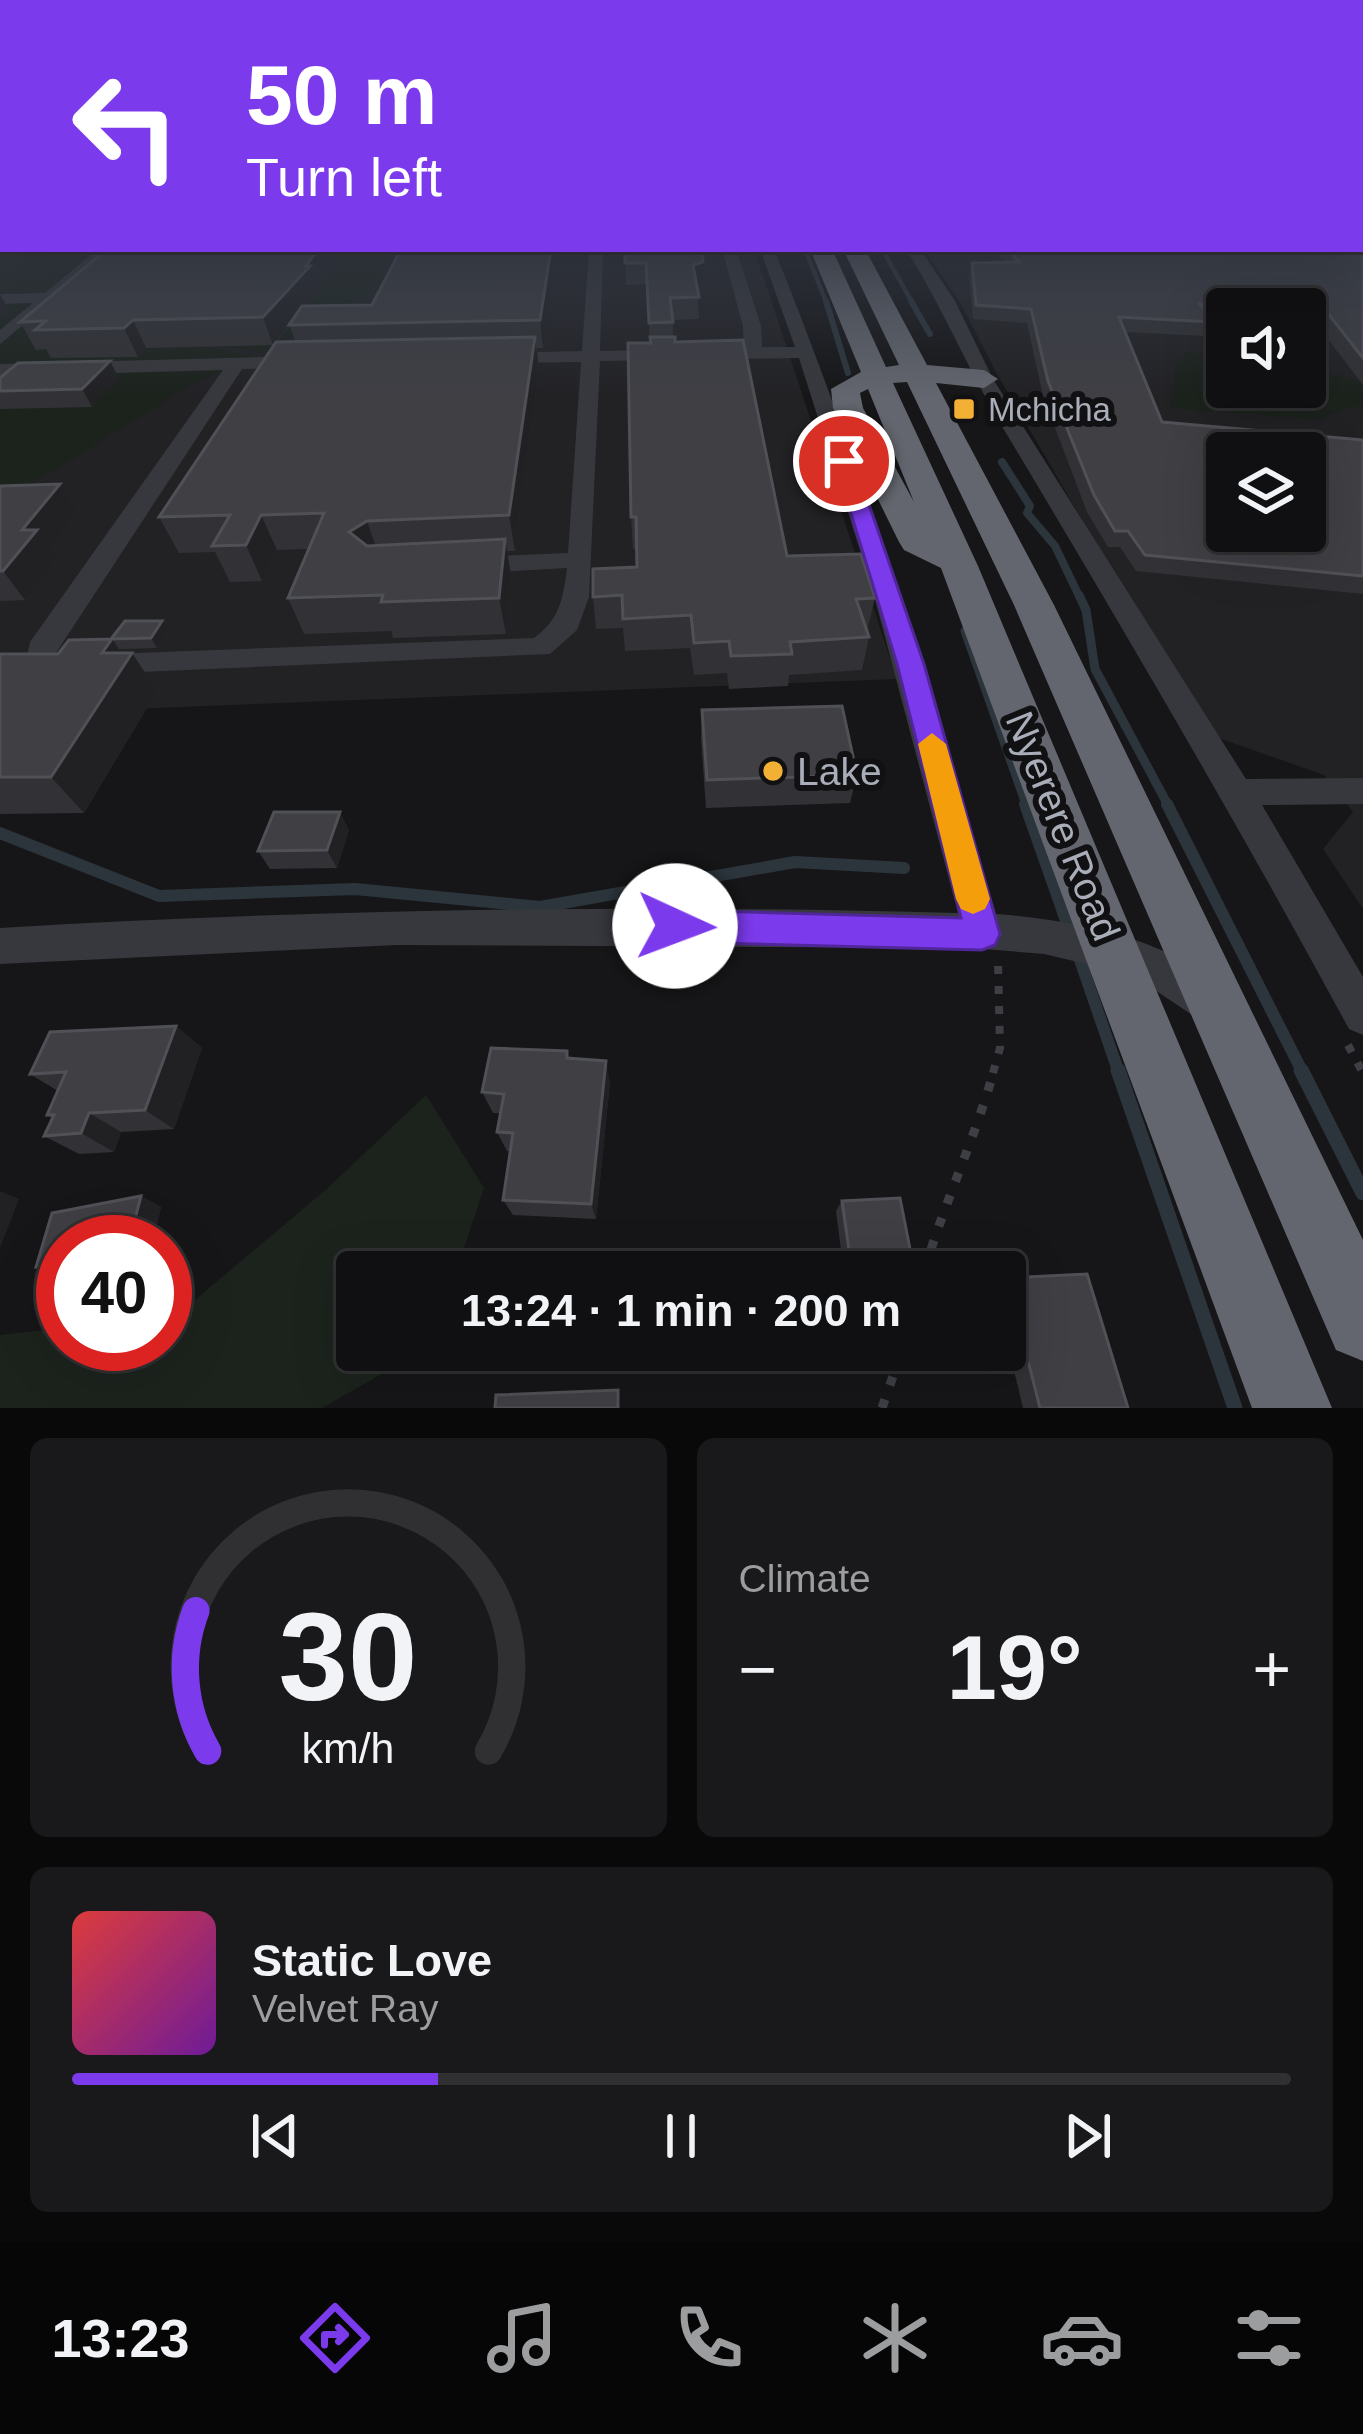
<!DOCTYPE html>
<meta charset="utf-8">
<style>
body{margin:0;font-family:Helvetica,sans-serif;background:#19191b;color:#f1f3f6;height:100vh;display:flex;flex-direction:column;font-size:45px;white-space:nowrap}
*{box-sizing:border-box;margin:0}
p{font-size:39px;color:#9c9d9f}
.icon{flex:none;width:66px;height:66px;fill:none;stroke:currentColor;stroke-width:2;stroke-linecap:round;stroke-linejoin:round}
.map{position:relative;height:1408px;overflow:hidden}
.side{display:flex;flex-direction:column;gap:30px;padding:30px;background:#09090a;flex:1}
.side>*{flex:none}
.top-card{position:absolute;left:0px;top:0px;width:1365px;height:252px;box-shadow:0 12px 48px #0002,0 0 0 3px #303032;background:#7c3aed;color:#fff;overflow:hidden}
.fabs{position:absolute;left:1206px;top:288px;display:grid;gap:24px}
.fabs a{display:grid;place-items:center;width:120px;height:120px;border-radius:12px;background:#101012;box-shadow:0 12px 48px #0002,0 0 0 3px #303032;font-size:60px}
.speed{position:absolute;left:36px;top:1215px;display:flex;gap:24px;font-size:60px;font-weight:700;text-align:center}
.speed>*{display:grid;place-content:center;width:156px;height:156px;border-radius:50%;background:#101012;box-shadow:0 12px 48px #0002,0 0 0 3px #303032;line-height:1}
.speed .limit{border:18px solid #d22;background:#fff;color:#111}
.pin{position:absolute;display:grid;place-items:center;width:102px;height:102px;color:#fff;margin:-51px;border:6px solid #fff;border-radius:50%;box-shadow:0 3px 12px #0007}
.me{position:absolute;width:132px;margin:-66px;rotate:92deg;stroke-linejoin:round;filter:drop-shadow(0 0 9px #0008)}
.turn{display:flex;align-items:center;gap:42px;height:252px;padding:0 48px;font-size:54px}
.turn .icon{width:156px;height:156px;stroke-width:2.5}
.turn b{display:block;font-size:84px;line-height:102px}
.big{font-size:90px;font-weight:800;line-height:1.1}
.side .card{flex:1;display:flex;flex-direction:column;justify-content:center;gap:18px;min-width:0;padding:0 42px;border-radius:18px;background:#19191b}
.side .dial{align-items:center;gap:0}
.dial svg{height:312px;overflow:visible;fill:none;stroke:#303032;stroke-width:7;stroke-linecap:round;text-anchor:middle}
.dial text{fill:#f1f3f6;stroke:none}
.song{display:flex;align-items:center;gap:36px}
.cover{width:144px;height:144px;border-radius:18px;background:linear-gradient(135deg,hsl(0 70% 55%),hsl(280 70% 35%))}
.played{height:12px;border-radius:6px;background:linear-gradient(90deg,#7c3aed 30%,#303032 30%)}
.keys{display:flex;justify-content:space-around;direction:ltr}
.heat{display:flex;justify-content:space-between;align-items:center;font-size:66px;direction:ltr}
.side .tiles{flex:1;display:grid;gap:30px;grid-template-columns:1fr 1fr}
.card:last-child{grid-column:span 2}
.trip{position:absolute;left:336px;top:1251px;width:690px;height:120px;border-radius:12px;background:#101012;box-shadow:0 12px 48px #0002,0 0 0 3px #303032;font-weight:800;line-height:120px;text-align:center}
.menu{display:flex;height:192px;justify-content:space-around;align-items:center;background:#060607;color:#9c9d9f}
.menu .icon{width:84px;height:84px}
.menu .on{color:#7c3aed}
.menu b{font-size:54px;color:#f1f3f6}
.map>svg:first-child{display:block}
.built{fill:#222225;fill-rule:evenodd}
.green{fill:#1c231d}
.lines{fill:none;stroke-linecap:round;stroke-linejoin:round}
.stream-far5{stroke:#2c353c;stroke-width:4.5}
.stream-far4{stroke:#2c353c;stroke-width:6}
.stream-far3{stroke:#2c353c;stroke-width:8}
.stream-far2{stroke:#2c353c;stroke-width:9}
.stream-far1{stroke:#2c353c;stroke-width:12}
.stream{stroke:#2c353c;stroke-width:15}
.path-far1{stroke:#3d3f44;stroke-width:8;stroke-dasharray:8 12;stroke-linecap:butt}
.path{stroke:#3d3f44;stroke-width:9;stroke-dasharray:9 15;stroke-linecap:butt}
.minor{fill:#37383d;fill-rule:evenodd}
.highway{fill:#63666e;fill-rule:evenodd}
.wall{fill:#323236;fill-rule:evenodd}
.shaded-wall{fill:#212124}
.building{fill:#3f3f44;stroke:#4f5156;stroke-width:3;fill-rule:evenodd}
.route{fill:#7c3aed;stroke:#51269a;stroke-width:3}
.slow{fill:#f59e0b}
.poi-dot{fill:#f2b134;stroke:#111113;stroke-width:4.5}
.labels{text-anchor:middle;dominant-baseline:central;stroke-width:12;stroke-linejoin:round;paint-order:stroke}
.far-poi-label{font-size:33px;fill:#a8adb8;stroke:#111113;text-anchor:start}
.poi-label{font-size:39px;fill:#a8adb8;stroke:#111113;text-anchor:start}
.street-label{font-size:39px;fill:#a8adb8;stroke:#111113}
</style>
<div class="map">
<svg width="1363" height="1408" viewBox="0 0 1363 1408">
<rect width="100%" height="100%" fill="#161618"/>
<!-- built -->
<path class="built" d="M 0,200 L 3,249 L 754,249 L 897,679 L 0,714 Z
M 1363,225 L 1363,909 L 1323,849 L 1353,812 L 1324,775 L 1207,734 L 997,374 L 961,304 L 924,249 L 1362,249 ZM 1227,309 L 1305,309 L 1305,387 L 1227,387 ZM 1227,453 L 1305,453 L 1305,531 L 1227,531 Z"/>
<!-- green -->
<path class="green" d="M 0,200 L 3,249 L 449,249 L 263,353 L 103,326 L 254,356 L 191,385 L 0,504 Z
M 1186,352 L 1227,357 L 1227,387 L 1305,387 L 1305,366 L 1363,383 L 1363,404 L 1315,419 L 1170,408 L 1176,361 Z
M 426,1095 L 484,1188 L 456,1272 L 357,1272 L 357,1350 L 424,1350 L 322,1408 L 0,1408 L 0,1335 L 63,1328 L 63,1344 L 165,1344 L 165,1317 L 176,1316 L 329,1187 Z"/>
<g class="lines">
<!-- stream-far5 -->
<path class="stream-far5" d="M 805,249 L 827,304
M 882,249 L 913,304"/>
<!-- stream-far4 -->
<path class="stream-far4" d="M 826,301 L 848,373
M 911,301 L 930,334"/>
<!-- stream-far3 -->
<path class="stream-far3" d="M 1002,462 L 1030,506 L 1027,513 L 1055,546 L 1080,598"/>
<!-- stream-far2 -->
<path class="stream-far2" d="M 1079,595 L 1086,610 L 1095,669 L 1169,807
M 965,631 L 1027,807"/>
<!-- stream-far1 -->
<path class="stream-far1" d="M 1025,804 L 1070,932
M 1167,804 L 1303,1073
M 0,833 L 159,896 L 355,889 L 540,907 L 795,862 L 904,868
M 1078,954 L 1119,1073"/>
<!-- stream -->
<path class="stream" d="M 1118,1070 L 1235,1408
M 1301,1070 L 1363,1193"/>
<!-- path-far1 -->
<path class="path-far1" d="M 1348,1045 L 1363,1073
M 993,1073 L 1000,1048 L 998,962"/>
<!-- path -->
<path class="path" d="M 924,1272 C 944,1203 975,1139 994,1070
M 882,1408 L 902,1350"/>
<!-- minor -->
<path class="minor" d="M 98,249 L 114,249 L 0,344 L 0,330 L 33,303 L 0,304 L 0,294 L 45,293 Z
M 589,249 L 603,249 L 600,351 L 744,348 L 743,326 L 722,249 L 736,249 L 761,326 L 762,347 L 795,347 L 760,249 L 774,249 C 861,465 932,689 995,914 C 1058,918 1200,940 1227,1005 L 1221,1019 L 1207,1025 L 1149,986 L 1112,970 L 1044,954 L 972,948 L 397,945 L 0,964 L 0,928 C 319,909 639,904 958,913 L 872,588 L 799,358 L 600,361 L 589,597 L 577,630 L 550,654 L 48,676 L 30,669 L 26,662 L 30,642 L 223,370 L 0,376 L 0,364 L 300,356 L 309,362 L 300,368 L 242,369 L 54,656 L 534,638 C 560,619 563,599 567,568 L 473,573 L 460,565 L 473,557 L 568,553 L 581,362 L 498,363 L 489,358 L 498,353 L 582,351 Z
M 906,249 L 920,249 L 955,301 L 993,379 L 1246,779 L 1363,778 L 1363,804 L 1262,805 L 1363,977 L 1363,1035 L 1349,1029 C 1237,822 1118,620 997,418 C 965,362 940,303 906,249 Z"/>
<!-- highway -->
<path class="highway" d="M 810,249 L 832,249 L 886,367 L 899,365 L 843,249 L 865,249 L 927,365 L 984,370 L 998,379 L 984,388 L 936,383 L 1054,605 L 1363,1240 L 1363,1361 L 1336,1350 L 1014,605 L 907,382 L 893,383 L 978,566 L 1332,1408 L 1252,1408 L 941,568 L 904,550 L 899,542 L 833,408 L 831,389 L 861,372 ZM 868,389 L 914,502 L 863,408 L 860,393 Z"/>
</g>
<!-- wall -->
<path class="wall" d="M 1363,234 L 1363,385 L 1311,317 L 1305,316 L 1305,309 L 1234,305 L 1234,309 L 1227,309 L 1227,321 L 1211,320 L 1213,322 L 1206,336 L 1125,332 L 1162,422 L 1363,440 L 1363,594 L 1136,571 L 1120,547 L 1108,547 L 1087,512 L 1043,396 L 1027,323 L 973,319 L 969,276 L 972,263 L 1004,262 L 993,249 L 1362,249 Z
M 558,249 L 543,348 L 537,348 L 539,368 L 515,551 L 507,551 L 511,575 L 506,634 L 393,638 L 391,631 L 304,634 L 288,598 L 308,549 L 277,550 L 262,581 L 230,582 L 215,552 L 179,553 L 159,517 L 273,345 L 146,348 L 138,357 L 51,358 L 46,349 L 36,350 L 20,322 L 317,288 L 318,292 L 306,306 L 372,305 ZM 290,326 L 295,341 L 276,342 Z
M 625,249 L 702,283 L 697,285 L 699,319 L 673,320 L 673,337 L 787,556 L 875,598 L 867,631 L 869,637 L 862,670 L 789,675 L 788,686 L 729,689 L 727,673 L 694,675 L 690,648 L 625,651 L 623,628 L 596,629 L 593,597 L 637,567 L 636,549 L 633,549 L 631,517 L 650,343 L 647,284 L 626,285 Z
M 0,378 L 119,378 L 92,407 L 0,409 Z
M 60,484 L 78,512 L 50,548 L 57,558 L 25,600 L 0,601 L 0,486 Z
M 168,631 L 157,648 L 119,649 L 122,653 L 132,653 L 157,691 L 84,813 L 0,814 L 0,654 L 58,654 L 112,639 Z
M 702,710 L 857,775 L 850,803 L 706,808 L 701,739 Z
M 349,830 L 337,868 L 270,869 L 258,851 Z
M 176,1026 L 202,1048 L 174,1129 L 121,1132 L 114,1152 L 79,1154 L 44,1136 L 52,1118 L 47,1115 L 58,1091 L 30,1074 Z
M 567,1051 L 569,1059 L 610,1082 L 596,1219 L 513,1215 L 503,1200 L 511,1151 L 507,1151 L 497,1132 L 501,1113 L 493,1113 L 482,1092 Z
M 141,1196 L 161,1207 L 153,1242 L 63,1242 L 63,1276 L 36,1267 L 52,1213 Z
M 842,1201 L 911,1254 L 902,1263 L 843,1265 L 836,1211 Z
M 1007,1278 L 1128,1408 L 1023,1408 L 1005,1333 L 1005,1279 Z"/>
<!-- shaded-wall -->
<path class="shaded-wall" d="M 3,218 L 3,249 L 9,249 L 0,255 L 0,220 Z
M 318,249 L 343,249 L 317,288 L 318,292 L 273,345 L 263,317 Z
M 551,249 L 558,249 L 543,348 L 540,320 Z
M 703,262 L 702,283 L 693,286 L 693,265 Z
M 0,294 L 10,312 L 0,320 Z
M 133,320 L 146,348 L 138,357 L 124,328 Z
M 535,337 L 539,368 L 515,551 L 509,515 Z
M 110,361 L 119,378 L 92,407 L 82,389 Z
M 60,484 L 78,512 L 50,548 L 57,558 L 25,600 L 3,571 L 22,530 Z
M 261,515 L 277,550 L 262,581 L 246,545 Z
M 367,521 L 379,556 L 349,532 Z
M 505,539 L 511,575 L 506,634 L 499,598 Z
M 162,621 L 168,631 L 157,648 L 151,638 Z
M 112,639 L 127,661 L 132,653 L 157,691 L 84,813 L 51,777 L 102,653 Z
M 340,812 L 349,830 L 337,868 L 327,850 Z
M 176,1026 L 202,1048 L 174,1129 L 145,1110 Z
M 606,1061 L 610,1082 L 596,1219 L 591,1204 Z
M 89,1113 L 121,1132 L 114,1152 L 81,1133 Z
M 0,1191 L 19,1199 L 0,1248 Z
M 141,1196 L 161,1207 L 153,1242 L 129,1242 Z"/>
<!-- building -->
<path class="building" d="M 0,200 L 3,200 L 3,218 L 0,220 Z
M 1362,234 L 1363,358 L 1319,302 L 1292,300 L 1287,294 L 1223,290 L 1235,307 L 1200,304 L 1213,322 L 1119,317 L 1162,422 L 1363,440 L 1363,576 L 1145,555 L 1128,531 L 1115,531 L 1094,495 L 1048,381 L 1031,309 L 976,305 L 972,263 L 1019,262 L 1007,249 L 1362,249 ZM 1227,453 L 1305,453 L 1305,531 L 1227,531 Z
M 107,249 L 318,249 L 306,266 L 310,266 L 263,317 L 133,320 L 124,328 L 35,330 L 46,321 L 20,322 Z
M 401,249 L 551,249 L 540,320 L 289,325 L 302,306 L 372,305 Z
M 625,249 L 702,249 L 703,262 L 693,265 L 699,297 L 670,298 L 673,322 L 649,323 L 646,263 L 625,263 Z
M 535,337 L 509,515 L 367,521 L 349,532 L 367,546 L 505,539 L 499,598 L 381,602 L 383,595 L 288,598 L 324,513 L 261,515 L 246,545 L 212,546 L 230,515 L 159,517 L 276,342 Z
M 650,337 L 675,337 L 675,342 L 743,340 L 787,556 L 861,554 L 875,598 L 856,599 L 869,637 L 790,642 L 792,654 L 731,656 L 729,641 L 694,643 L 691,615 L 623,619 L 622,595 L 593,597 L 593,569 L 637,567 L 636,517 L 631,517 L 628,343 L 651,343 Z
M 110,361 L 82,389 L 0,391 L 0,378 L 18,363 Z
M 60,484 L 22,530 L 37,530 L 3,571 L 0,571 L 0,486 Z
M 125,621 L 162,621 L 151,638 L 111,639 Z
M 112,639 L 102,653 L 132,653 L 51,777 L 0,777 L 0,654 L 58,654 L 69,640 Z
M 842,706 L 857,775 L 707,780 L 702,710 Z
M 274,812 L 340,812 L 327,850 L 258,851 Z
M 176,1026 L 145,1110 L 89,1113 L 81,1133 L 44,1136 L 54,1115 L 47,1115 L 66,1072 L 30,1074 L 50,1032 Z
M 491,1048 L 567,1051 L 567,1058 L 606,1061 L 591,1204 L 503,1200 L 513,1133 L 497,1132 L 504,1094 L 482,1092 Z
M 141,1196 L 129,1242 L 63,1242 L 63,1262 L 36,1267 L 52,1213 Z
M 900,1198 L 911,1254 L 850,1257 L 842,1201 Z
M 1087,1274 L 1128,1408 L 1040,1408 L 1007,1278 Z
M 618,1390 L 618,1408 L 495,1408 L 496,1395 Z"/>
<!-- sky -->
<linearGradient id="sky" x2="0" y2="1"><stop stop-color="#0c0c0d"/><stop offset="0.5" stop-color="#363c48"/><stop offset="1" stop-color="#363c48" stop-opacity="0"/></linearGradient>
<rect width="1363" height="397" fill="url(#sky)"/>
<!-- route -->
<path class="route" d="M 844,455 L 854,461 L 924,664 L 1000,934 L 995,945 L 982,950 L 675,942 L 663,937 L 658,926 L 663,915 L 675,910 L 961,918 L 897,664 L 835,461 Z"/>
<!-- slow -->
<path class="slow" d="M 932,733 L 946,744 L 990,899 L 985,909 L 973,914 L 961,909 L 956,899 L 918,744 Z"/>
<!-- markers -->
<g class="poi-dot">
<rect x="952" y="397" width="24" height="24" rx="6"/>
<circle cx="773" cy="771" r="12"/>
</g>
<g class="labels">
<!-- far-poi labels -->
<g class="far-poi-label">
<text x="988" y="409">Mchicha</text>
</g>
<!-- poi labels -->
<g class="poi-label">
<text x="797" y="771">Lake</text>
</g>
<!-- street labels -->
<g class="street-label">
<text transform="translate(1063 826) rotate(68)">Nyerere Road</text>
</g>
</g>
</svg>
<div class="fabs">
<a><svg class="icon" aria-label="sound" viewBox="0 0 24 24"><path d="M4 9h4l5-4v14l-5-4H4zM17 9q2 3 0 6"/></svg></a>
<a><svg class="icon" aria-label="layers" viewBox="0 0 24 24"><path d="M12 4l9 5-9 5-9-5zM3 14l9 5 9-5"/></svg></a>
</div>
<div class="speed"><div class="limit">40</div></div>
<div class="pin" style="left:844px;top:461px;background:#d93025"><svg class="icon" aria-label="arrive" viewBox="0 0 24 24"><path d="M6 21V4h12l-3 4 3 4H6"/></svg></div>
<svg class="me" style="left:675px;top:926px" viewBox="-20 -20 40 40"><circle r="19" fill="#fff"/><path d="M0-13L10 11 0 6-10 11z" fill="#7c3aed"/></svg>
<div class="trip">13:24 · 1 min · 200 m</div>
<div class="top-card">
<div class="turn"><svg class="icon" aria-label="left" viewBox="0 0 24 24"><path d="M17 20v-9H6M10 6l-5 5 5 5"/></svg><div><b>50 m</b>Turn left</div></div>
</div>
</div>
<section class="side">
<div class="tiles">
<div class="card dial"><svg viewBox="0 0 100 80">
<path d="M14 69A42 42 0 1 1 86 69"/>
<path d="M14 69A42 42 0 0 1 11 33" stroke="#7c3aed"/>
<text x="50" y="56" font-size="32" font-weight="700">30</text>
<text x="50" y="72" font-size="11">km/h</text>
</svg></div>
<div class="card"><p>Climate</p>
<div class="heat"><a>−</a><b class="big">19°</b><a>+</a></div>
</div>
<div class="card">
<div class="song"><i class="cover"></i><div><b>Static Love</b><p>Velvet Ray</p></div></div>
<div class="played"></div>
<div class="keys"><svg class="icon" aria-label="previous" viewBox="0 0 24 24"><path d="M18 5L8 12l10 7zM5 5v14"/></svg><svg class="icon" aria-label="pause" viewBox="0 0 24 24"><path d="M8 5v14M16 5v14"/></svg><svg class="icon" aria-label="next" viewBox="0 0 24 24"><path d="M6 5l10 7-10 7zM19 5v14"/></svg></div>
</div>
</div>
</section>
<nav class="menu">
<b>13:23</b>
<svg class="icon on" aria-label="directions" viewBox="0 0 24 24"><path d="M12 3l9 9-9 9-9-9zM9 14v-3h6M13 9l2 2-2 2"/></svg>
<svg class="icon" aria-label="music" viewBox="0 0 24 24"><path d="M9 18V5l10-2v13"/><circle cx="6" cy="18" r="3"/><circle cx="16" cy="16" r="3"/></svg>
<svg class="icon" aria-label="phone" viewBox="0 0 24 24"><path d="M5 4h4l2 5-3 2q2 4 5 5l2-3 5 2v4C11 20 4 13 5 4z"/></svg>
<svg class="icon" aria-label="climate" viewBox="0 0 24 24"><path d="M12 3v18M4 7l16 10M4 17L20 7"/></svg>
<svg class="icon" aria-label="car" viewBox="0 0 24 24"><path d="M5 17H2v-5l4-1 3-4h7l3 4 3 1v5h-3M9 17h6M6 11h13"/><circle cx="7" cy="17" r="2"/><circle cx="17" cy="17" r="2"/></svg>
<svg class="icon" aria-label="filters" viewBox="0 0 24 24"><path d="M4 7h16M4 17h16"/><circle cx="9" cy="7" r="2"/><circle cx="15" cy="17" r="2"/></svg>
</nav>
